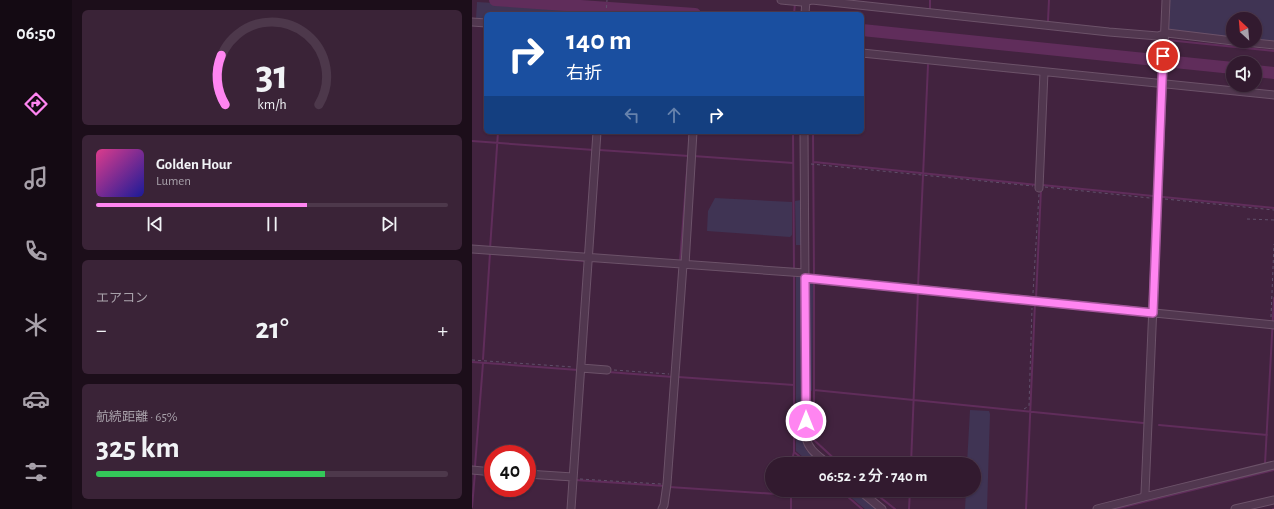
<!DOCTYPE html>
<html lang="ja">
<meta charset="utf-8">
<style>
body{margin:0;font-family:"Alegreya Sans","Noto Sans JP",sans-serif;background:#3a2337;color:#f1f3f6;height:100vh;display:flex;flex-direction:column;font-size:15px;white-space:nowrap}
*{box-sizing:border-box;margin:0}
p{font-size:13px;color:#a8a1aa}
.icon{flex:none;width:22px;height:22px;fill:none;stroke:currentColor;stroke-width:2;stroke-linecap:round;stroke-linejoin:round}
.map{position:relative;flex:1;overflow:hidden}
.sheet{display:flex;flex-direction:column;gap:10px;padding:10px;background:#1c0e1a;width:400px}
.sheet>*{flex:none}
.top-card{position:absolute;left:12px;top:12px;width:380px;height:122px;border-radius:6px;box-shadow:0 1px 3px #0004,0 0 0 1px #4d384b;background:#1a4fa0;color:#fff;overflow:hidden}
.needle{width:26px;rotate:334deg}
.tools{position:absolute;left:754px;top:12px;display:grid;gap:8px}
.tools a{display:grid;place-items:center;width:36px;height:36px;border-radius:50%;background:#321a2f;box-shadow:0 1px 3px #0004,0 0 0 1px #4d384b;font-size:20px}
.speed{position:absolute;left:12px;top:445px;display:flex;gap:8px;font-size:20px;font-weight:700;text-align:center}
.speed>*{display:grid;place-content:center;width:52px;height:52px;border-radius:50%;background:#321a2f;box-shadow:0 1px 3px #0004,0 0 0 1px #4d384b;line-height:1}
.speed .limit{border:6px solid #d22;background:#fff;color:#111}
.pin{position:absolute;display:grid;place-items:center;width:34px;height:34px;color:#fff;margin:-17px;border:2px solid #fff;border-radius:50%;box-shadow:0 1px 4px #0007}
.me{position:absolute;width:44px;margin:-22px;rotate:0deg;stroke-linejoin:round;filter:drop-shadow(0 0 3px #0008)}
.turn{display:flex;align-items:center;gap:14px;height:84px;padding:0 16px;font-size:18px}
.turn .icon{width:52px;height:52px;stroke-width:2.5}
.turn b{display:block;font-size:28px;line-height:34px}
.lanes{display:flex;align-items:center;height:38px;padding:0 16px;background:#0003;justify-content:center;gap:20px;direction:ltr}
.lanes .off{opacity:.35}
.big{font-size:30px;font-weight:600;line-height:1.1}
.sheet .widget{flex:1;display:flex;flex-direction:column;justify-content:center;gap:6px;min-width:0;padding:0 14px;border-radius:6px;background:#3a2337}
.sheet .dial{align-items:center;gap:0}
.dial svg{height:104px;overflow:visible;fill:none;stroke:#4d384b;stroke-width:7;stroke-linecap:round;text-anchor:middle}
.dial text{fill:#f1f3f6;stroke:none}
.song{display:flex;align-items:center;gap:12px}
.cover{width:48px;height:48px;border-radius:6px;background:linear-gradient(135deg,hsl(330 70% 55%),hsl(240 70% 35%))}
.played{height:4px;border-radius:2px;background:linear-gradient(90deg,#ff85f1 60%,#4d384b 60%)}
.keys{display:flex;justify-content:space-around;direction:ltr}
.heat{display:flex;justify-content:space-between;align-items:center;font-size:22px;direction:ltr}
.charge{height:6px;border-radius:3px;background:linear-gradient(90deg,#34c759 65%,#4d384b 0)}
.trip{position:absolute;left:293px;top:457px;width:216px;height:40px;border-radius:20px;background:#321a2f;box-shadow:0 1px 3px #0004,0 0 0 1px #4d384b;font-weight:600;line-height:40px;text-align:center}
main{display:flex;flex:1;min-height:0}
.tabs{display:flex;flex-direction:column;width:72px;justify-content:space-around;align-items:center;background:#140a13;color:#a8a1aa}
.tabs .icon{width:28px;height:28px}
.tabs .selected{color:#ff85f1}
.tabs b{font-size:18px;color:#f1f3f6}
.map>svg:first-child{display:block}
.green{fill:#403454}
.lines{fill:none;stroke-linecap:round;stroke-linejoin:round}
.stream{stroke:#602d5b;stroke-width:2}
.river{stroke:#602d5b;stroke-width:12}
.minor-casing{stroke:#6c5269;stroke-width:9}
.path{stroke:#604f6a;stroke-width:1;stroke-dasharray:3 3;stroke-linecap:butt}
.minor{stroke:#51374f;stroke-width:7}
.route-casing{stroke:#a6569d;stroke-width:10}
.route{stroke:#ff85f1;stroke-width:7}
</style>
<main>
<nav class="tabs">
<b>06:50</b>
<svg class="icon selected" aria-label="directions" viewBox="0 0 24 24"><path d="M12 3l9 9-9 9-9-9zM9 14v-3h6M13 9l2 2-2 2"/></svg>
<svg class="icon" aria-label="music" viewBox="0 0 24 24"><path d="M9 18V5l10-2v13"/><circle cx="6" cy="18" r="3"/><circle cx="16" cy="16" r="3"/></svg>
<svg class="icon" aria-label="phone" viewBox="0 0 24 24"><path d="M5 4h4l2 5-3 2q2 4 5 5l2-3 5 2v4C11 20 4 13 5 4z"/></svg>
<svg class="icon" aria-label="climate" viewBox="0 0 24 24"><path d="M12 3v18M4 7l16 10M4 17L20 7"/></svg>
<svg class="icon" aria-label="car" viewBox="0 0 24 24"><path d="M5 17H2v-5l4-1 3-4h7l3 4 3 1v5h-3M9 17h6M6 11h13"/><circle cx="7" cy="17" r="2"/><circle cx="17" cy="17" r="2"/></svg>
<svg class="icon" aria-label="filters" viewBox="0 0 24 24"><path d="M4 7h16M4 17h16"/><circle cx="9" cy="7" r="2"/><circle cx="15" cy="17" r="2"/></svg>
</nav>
<section class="sheet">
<div class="widget dial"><svg viewBox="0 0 100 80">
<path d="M14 69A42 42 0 1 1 86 69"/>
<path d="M14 69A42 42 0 0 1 11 31" stroke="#ff85f1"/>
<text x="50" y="56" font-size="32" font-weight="700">31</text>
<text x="50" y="72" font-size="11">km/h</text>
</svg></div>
<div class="widget">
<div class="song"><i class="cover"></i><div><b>Golden Hour</b><p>Lumen</p></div></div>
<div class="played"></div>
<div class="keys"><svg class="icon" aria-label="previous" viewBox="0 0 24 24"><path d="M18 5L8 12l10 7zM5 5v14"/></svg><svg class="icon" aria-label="pause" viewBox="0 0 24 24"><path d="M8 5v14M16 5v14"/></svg><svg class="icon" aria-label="next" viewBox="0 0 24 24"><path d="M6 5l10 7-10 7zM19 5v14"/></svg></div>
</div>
<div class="widget"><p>エアコン</p>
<div class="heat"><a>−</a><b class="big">21°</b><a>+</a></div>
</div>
<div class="widget"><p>航続距離 · 65%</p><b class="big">325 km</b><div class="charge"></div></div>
</section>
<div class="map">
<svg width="802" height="509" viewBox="0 0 802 509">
<rect width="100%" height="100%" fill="#42233f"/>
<!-- green -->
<path class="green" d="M 698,0 L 802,0 L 802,42 L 783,40 L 783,19 L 761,19 L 761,37 L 697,30 Z
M 5,2 L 102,8 L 102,14 L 14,14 L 14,20 L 4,19 Z
M 243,198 L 320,202 L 320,235 L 318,237 L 235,231 L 236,211 Z
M 329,200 L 330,245 L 324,245 L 323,201 Z
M 324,275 L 330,277 L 331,442 L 334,450 L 351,464 L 339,464 L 324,451 Z
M 341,281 L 340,391 L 337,390 L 337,282 Z
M 498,410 L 517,411 L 518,414 L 515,509 L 493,509 L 494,490 L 502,490 L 502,464 L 495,464 Z
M 370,490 L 382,490 L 405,509 L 393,509 Z"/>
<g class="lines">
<!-- stream -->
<path class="stream" d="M 458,9 L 458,0
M 322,14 L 323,3
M 576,21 L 577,0
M 695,40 L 802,51
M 321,132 L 322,270
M 341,132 L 342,276
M 0,141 L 122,150
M 127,150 L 217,156
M 221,156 L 321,163
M 342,162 L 565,185
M 570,185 L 802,208
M 18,249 L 26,132
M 85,259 L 114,261
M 208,262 L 216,158
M 322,274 L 322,452 L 337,464
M 342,281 L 342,440 L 368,464
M 446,287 L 456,65
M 564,299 L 569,189
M 11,359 L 18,253
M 0,362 L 106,370
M 136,372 L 201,377
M 206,377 L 322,385
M 342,390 L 671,423
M 687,425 L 795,435
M 319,464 L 322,452
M 439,464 L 446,291
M 793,464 L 802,298
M 3,466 L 11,363
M 80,479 L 99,480
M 103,480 L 193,486
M 197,487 L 319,495
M 319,490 L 319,509
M 368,490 L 390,509
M 399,490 L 423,509
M 0,507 L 3,473
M 437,509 L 438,490
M 554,509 L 563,303
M 643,509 L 802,470
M 801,509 L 802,509"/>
<!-- river -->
<path class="river" d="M 23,0 L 223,14
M 390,30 L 761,68
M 783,71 L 802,73"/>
<defs>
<path id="minor" d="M 309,0 L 330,2 L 340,0 L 637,32 L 686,36 L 695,33 L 761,41
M 333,14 L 334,0
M 0,22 L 14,23
M 763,41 L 802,45
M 390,53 L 802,95
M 332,132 L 334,437 C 336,450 347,456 356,464
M 567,188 L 572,72
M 0,249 L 333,273
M 213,265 L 221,132
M 333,278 L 802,325
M 109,368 L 135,370
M 0,470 L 21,472
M 55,474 L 101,477
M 387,490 L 410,509
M 672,497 L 802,465
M 99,509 L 125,132
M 190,509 L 192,505 L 195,484 L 211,265
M 625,509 L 672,497 L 673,493 L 694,0
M 763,509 L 802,500"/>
</defs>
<!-- minor casing -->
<use href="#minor" class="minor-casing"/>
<!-- path -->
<path class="path" d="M 134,14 L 135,0
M 339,164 L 561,186
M 573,187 L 678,198
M 693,199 L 802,210
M 775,219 L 802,220
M 561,293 L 567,194
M 799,317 L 802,244
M 0,360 L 101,367
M 142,370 L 197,374
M 552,409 L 557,406 L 560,308
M 108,479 L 189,484"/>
<!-- minor -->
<use href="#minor" class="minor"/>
</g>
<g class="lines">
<defs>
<path id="route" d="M 334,421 L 333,278 L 681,313 L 691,56"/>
</defs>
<!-- route casing -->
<use href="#route" class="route-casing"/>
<!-- route -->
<use href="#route" class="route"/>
</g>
</svg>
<div class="tools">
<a><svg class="needle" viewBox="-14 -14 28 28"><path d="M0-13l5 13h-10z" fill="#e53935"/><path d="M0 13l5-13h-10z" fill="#a8a1aa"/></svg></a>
<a><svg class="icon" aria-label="sound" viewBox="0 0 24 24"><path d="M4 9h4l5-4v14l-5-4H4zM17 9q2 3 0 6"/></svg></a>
</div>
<div class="speed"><div class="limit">40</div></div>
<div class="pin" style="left:691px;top:56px;background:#d93025"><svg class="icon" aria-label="arrive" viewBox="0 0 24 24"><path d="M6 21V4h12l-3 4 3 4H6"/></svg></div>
<svg class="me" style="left:334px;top:421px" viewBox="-20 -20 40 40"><circle r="17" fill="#ff85f1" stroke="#fff" stroke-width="3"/><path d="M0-11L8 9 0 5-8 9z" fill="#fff"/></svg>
<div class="trip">06:52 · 2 分 · 740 m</div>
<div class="top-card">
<div class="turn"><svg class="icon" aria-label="right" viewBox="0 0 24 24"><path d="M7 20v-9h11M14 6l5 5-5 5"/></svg><div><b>140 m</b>右折</div></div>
<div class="lanes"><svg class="icon off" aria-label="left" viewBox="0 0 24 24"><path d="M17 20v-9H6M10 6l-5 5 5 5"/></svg><svg class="icon off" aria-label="ahead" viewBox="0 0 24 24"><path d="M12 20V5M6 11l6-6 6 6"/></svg><svg class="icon" aria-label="right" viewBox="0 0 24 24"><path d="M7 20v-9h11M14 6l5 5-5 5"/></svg></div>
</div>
</div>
</main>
